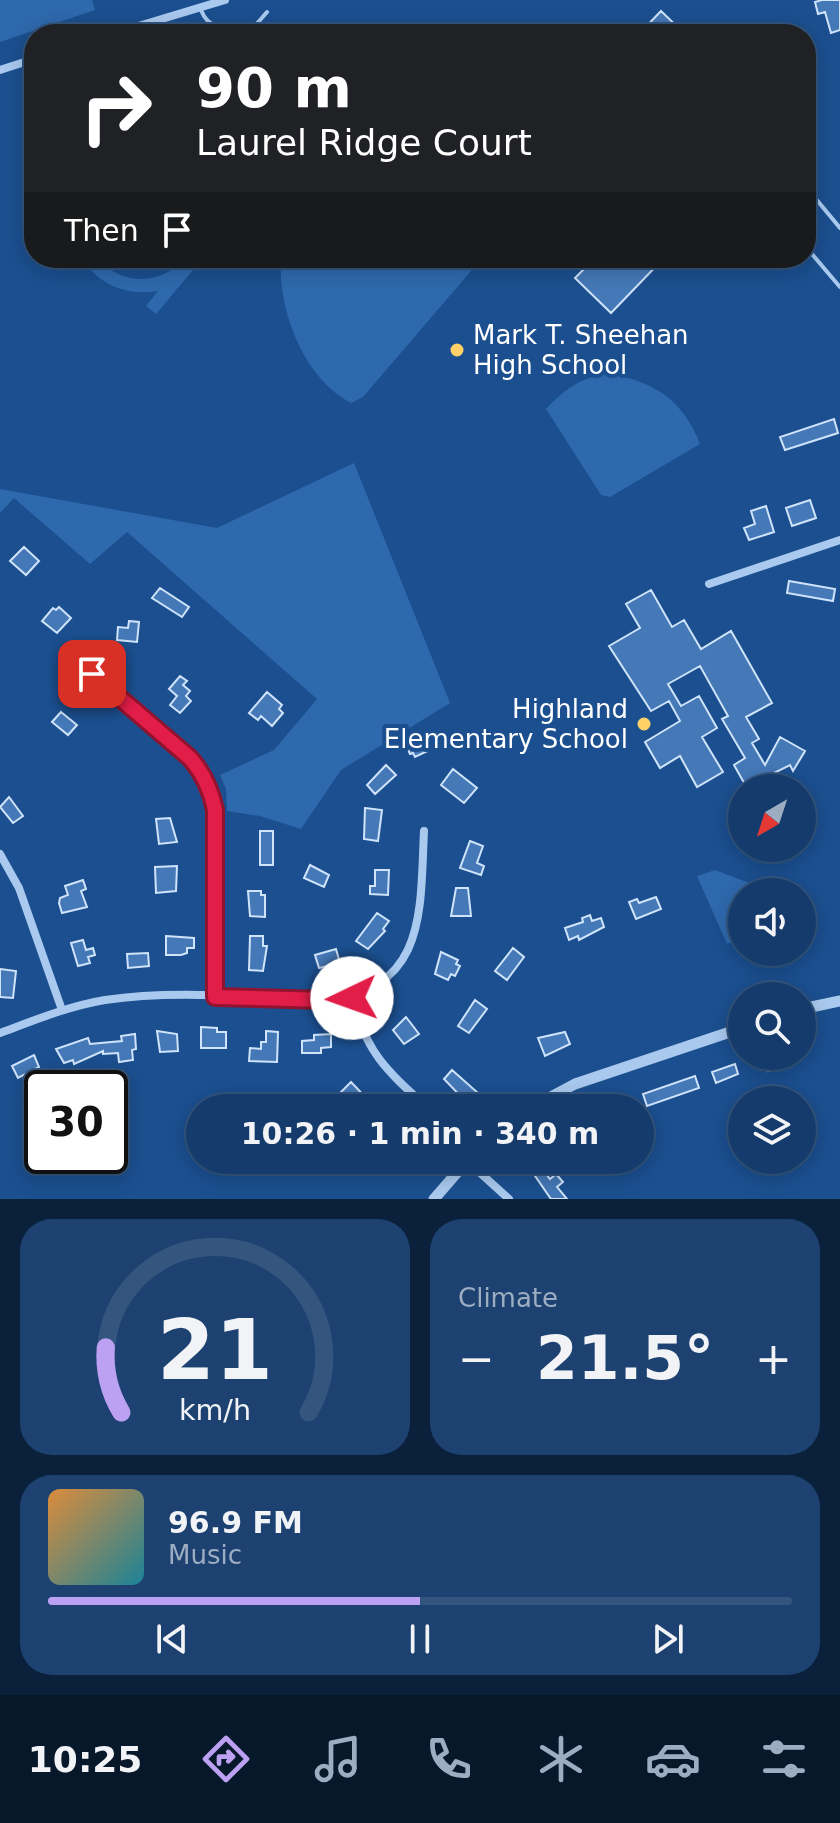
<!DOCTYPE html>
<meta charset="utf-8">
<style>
body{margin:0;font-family:"DejaVu Sans",sans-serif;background:#1d4271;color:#f1f3f6;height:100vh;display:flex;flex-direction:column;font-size:30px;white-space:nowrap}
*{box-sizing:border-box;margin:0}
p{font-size:26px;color:#9dadc1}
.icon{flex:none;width:44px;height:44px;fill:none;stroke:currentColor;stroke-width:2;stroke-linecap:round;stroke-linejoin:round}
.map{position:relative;height:1199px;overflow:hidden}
.details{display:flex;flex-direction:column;gap:20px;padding:20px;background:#0b203b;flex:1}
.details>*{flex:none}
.guide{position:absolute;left:24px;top:24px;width:792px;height:244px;border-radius:32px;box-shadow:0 4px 20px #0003,0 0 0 2px #33557e;background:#202124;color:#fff;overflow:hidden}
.needle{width:52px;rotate:219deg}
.fabs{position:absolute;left:728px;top:774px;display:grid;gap:16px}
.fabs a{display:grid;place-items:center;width:88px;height:88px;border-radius:50%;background:#143b6b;box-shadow:0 4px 20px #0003,0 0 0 2px #33557e;font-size:40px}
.speed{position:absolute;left:24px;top:1070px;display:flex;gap:16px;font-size:40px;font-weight:700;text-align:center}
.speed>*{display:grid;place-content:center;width:104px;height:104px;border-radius:50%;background:#143b6b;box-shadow:0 4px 20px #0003,0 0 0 2px #33557e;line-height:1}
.speed .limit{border:4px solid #111;border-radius:12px;background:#fff;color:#111}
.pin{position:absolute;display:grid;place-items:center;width:68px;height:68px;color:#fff;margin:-34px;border-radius:16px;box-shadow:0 4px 12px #0006}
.me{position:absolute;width:88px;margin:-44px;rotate:267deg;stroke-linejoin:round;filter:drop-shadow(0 0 6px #0008)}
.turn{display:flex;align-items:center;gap:28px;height:168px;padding:0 40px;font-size:36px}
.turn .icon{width:104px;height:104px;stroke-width:2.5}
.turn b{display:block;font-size:56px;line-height:68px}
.then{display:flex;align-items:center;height:76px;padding:0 40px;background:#0003;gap:16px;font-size:30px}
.big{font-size:60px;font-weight:700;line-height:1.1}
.details .tile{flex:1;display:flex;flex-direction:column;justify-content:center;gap:12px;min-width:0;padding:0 28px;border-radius:32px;background:#1d4271}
.details .dial{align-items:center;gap:0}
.dial svg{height:208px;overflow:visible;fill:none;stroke:#33557e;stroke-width:7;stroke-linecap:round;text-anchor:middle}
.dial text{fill:#f1f3f6;stroke:none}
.song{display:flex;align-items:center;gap:24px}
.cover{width:96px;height:96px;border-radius:12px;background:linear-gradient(135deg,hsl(30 70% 55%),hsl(190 70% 35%))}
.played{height:8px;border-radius:4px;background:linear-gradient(90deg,#bca0f2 50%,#33557e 50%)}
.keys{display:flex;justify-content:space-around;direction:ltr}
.heat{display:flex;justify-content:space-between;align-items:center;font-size:44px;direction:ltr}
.details .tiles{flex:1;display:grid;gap:20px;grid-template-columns:1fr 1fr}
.tile:last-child{grid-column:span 2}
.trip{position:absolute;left:186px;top:1094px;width:468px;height:80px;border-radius:40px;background:#143b6b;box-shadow:0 4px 20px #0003,0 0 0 2px #33557e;font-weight:700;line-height:80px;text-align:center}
.tabs{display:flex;height:128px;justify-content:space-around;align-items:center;background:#08182b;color:#9dadc1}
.tabs .icon{width:56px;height:56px}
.tabs .active{color:#bca0f2}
.tabs b{font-size:36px;color:#f1f3f6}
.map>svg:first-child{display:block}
.green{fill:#2e69ad}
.building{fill:#4478b7;stroke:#cfe3fa;stroke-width:2}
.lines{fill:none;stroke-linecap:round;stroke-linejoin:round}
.service{stroke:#a9c9ee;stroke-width:4}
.minor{stroke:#a9c9ee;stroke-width:8}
.tertiary{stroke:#a9c9ee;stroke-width:11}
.route-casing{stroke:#92132f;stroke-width:20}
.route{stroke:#e11d48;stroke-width:14}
.poi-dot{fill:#ffd166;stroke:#1b4f8f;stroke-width:3}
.labels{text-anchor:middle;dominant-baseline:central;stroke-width:8;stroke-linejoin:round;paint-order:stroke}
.poi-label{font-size:26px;fill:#fff;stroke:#1b4f8f;text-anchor:start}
</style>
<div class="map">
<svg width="840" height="1199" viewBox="0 0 840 1199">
<rect width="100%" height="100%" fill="#1b4f8f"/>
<!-- green -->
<path class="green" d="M 0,0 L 92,0 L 95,10 L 0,42 Z
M 81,258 L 97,258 C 122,286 160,286 186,258 L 203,258 L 156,314 L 146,306 L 158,291 C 126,296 99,285 81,258 Z
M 281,258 L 468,258 L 471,271 L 363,397 L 351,403 C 304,379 277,309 281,258 Z
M 608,374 C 653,380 684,401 700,444 L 610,497 L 601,495 L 546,409 C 565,389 581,377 608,374 Z
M 354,463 L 450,703 L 341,770 L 301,829 L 260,816 L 227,811 L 226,789 L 220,775 L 274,750 L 317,699 L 127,532 L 90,564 L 14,498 L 0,513 L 0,489 L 217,528 Z
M 715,870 L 757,886 L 760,892 L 742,892 L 742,937 L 727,944 L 697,876 Z"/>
<!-- building -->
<path class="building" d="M 822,0 L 840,0 L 840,30 L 831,33 L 825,12 L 818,14 L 815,2 Z
M 661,11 L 685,34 L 639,34 Z
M 572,258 L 664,258 L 611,313 L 575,278 L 584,269 Z
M 834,419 L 838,433 L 785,450 L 780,437 Z
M 810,500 L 816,518 L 792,526 L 786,508 Z
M 766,506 L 774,532 L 749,540 L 744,528 L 755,524 L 751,511 Z
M 24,547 L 39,561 L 26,575 L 10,561 Z
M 789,581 L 835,589 L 833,601 L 787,593 Z
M 160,588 L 189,607 L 182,617 L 152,598 Z
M 651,590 L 672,627 L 684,620 L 701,649 L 731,631 L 772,703 L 746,717 L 759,739 L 752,743 L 765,765 L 780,737 L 805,751 L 793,771 L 790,765 L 770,775 L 774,782 L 769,785 L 770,788 L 747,788 L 734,765 L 745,758 L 722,719 L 728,716 L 700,666 L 668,684 L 681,706 L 699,696 L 717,728 L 702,737 L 723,772 L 697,787 L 680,756 L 660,768 L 645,742 L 680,721 L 669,701 L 651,711 L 609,646 L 640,628 L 626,604 Z
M 59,607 L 71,618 L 57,633 L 42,621 L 53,608 L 56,610 Z
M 129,621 L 139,622 L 137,642 L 117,640 L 118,627 L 128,628 Z
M 180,676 L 187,681 L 183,685 L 190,691 L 186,696 L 191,701 L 180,713 L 170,705 L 177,696 L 169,689 Z
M 267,692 L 282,705 L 279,709 L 283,713 L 272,726 L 261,716 L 258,720 L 249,713 Z
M 61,712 L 77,725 L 68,735 L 52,722 Z
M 429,731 L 436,747 L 415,757 L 413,753 L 410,754 L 406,745 L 410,743 L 409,739 Z
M 386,765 L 396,775 L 375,794 L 367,785 Z
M 453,769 L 477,788 L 464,803 L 441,785 Z
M 9,797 L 23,816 L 13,823 L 0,807 Z
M 365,808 L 382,810 L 378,841 L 364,839 Z
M 170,818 L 177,842 L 159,844 L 156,819 Z
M 260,831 L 273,831 L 273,865 L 260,865 Z
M 470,841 L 483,846 L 477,863 L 484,866 L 481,875 L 460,868 Z
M 310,865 L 329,875 L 324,887 L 304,878 Z
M 177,866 L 176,891 L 156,893 L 155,867 Z
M 375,870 L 389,870 L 388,895 L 370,894 L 370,886 L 375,886 Z
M 83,880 L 86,889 L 81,891 L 87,907 L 62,913 L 59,903 L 60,898 L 68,895 L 65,886 Z
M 456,888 L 468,888 L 471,916 L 451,916 Z
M 248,891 L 261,891 L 261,895 L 265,895 L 265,917 L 250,916 Z
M 656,897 L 661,909 L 636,919 L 629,902 L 637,899 L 639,903 Z
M 377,913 L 389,921 L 383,929 L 385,931 L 368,949 L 356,941 Z
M 590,915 L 592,921 L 601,918 L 604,927 L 579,940 L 578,936 L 569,940 L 565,928 L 583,922 L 582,918 Z
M 166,936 L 194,938 L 194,948 L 187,948 L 187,953 L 181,955 L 166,955 Z
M 250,936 L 263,936 L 263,946 L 267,946 L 263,971 L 249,970 Z
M 83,940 L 86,950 L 93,948 L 95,955 L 88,957 L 90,963 L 78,966 L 71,943 Z
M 513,948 L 524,957 L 507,980 L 495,971 Z
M 336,949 L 340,963 L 319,968 L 315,955 Z
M 441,952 L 458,960 L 456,964 L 460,966 L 455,976 L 451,974 L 448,980 L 435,974 Z
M 148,953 L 149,966 L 128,968 L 127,954 Z
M 0,969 L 16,971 L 13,998 L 0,997 Z
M 475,1000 L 487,1009 L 469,1033 L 458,1026 Z
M 406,1017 L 419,1034 L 404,1044 L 393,1030 Z
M 201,1027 L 217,1028 L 217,1032 L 226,1032 L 226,1048 L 201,1048 Z
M 157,1031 L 177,1034 L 178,1051 L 160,1052 Z
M 266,1031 L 278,1032 L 277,1062 L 249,1061 L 250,1048 L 261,1049 L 261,1042 L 266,1042 Z
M 565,1032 L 570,1044 L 545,1056 L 538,1038 Z
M 135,1034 L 136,1049 L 132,1050 L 133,1060 L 119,1062 L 118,1053 L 103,1054 L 103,1051 L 74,1064 L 73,1060 L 64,1063 L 56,1049 L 88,1038 L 90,1044 L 122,1041 L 121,1036 Z
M 331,1034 L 331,1047 L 321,1048 L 321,1053 L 302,1053 L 302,1041 L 314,1040 L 314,1035 Z
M 34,1055 L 39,1067 L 18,1078 L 12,1066 Z
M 764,1056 L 789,1056 L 791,1065 L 768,1071 Z
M 735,1064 L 738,1074 L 716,1083 L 712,1072 Z
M 452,1070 L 478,1093 L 468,1104 L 444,1079 Z
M 695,1076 L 699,1088 L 647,1106 L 643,1094 Z
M 351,1082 L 371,1103 L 366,1108 L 356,1108 L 341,1092 Z
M 524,1160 L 535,1160 L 550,1179 L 556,1174 L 563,1182 L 557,1187 L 567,1199 L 551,1199 Z"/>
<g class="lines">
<!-- service -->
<path class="service" d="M 201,10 C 210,34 232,27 254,27 L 267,12
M 806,187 L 840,228
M 806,247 L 840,287"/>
<!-- minor -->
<path class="minor" d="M 112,34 L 225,0
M 0,70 L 34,59
M 709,584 L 840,540
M 92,674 L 190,758 C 204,774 211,790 215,810 L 215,997
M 0,854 L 19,888 L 62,1010
M 352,998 C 367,1054 386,1070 428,1108
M 0,1033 C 35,1020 69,1006 105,1000 C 177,989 253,998 326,1000 C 427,989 420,911 424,831
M 467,1161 L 509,1199"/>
<!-- tertiary -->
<path class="tertiary" d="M 802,1009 L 840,1001
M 530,1108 L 575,1084 L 742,1028
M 434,1199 L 468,1160"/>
</g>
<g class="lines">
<defs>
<path id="route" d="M 92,674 L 190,758 C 204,774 211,790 215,810 L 215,997 L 326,1000 L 352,998"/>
</defs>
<!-- route casing -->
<use href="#route" class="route-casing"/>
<!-- route -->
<use href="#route" class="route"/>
</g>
<!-- markers -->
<g class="poi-dot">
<circle cx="457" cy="350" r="8"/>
<circle cx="644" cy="724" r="8"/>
</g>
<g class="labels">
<!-- poi labels -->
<g class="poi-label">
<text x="473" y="335">Mark T. Sheehan<tspan x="473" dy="30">High School</tspan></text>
<text x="628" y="709" text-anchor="end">Highland<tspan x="628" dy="30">Elementary School</tspan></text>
</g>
</g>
</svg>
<div class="fabs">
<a><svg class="needle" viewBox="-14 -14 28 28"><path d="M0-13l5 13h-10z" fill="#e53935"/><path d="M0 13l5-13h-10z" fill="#9dadc1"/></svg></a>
<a><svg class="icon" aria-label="sound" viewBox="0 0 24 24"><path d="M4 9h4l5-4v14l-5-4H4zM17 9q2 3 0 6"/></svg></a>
<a><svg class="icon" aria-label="search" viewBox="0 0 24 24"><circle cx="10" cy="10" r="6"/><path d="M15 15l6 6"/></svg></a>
<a><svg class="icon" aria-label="layers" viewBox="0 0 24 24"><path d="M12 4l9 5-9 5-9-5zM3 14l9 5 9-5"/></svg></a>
</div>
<div class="speed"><div class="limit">30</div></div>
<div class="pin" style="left:92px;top:674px;background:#d93025"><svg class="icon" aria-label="arrive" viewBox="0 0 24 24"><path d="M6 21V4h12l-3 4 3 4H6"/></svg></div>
<svg class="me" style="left:352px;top:998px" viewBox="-20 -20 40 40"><circle r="19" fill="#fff"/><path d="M0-13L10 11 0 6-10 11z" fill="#e11d48"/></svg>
<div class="trip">10:26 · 1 min · 340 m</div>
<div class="guide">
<div class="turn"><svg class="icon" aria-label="right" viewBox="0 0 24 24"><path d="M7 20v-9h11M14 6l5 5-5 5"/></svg><div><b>90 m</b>Laurel Ridge Court</div></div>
<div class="then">Then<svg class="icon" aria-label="arrive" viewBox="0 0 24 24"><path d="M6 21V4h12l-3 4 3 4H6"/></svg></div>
</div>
</div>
<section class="details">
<div class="tiles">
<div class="tile dial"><svg viewBox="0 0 100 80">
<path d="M14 69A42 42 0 1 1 86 69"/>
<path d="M14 69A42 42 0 0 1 8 44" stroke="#bca0f2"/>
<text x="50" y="56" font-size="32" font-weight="700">21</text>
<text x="50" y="72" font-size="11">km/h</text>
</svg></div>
<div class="tile"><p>Climate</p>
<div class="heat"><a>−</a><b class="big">21.5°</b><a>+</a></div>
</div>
<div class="tile">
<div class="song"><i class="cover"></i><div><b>96.9 FM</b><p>Music</p></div></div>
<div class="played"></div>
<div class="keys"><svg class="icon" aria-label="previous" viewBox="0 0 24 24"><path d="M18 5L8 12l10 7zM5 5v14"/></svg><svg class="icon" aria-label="pause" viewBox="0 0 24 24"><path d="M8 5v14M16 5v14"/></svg><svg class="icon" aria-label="next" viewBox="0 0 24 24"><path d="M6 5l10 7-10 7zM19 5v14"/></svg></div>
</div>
</div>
</section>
<nav class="tabs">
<b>10:25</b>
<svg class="icon active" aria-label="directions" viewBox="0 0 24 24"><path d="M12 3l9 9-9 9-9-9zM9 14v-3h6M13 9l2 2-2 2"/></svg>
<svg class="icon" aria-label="music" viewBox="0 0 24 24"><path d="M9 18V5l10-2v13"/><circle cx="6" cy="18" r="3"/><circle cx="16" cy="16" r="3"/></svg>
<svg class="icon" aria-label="phone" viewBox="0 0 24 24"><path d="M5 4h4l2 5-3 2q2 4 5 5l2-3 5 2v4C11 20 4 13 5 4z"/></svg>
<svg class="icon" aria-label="climate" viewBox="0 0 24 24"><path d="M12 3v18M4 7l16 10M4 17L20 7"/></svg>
<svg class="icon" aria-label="car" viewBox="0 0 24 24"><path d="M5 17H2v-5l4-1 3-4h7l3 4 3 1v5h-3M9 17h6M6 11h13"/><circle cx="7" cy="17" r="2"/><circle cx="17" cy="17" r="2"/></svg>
<svg class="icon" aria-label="filters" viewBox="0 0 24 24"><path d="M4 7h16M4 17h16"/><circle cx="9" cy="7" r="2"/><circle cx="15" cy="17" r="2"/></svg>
</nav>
